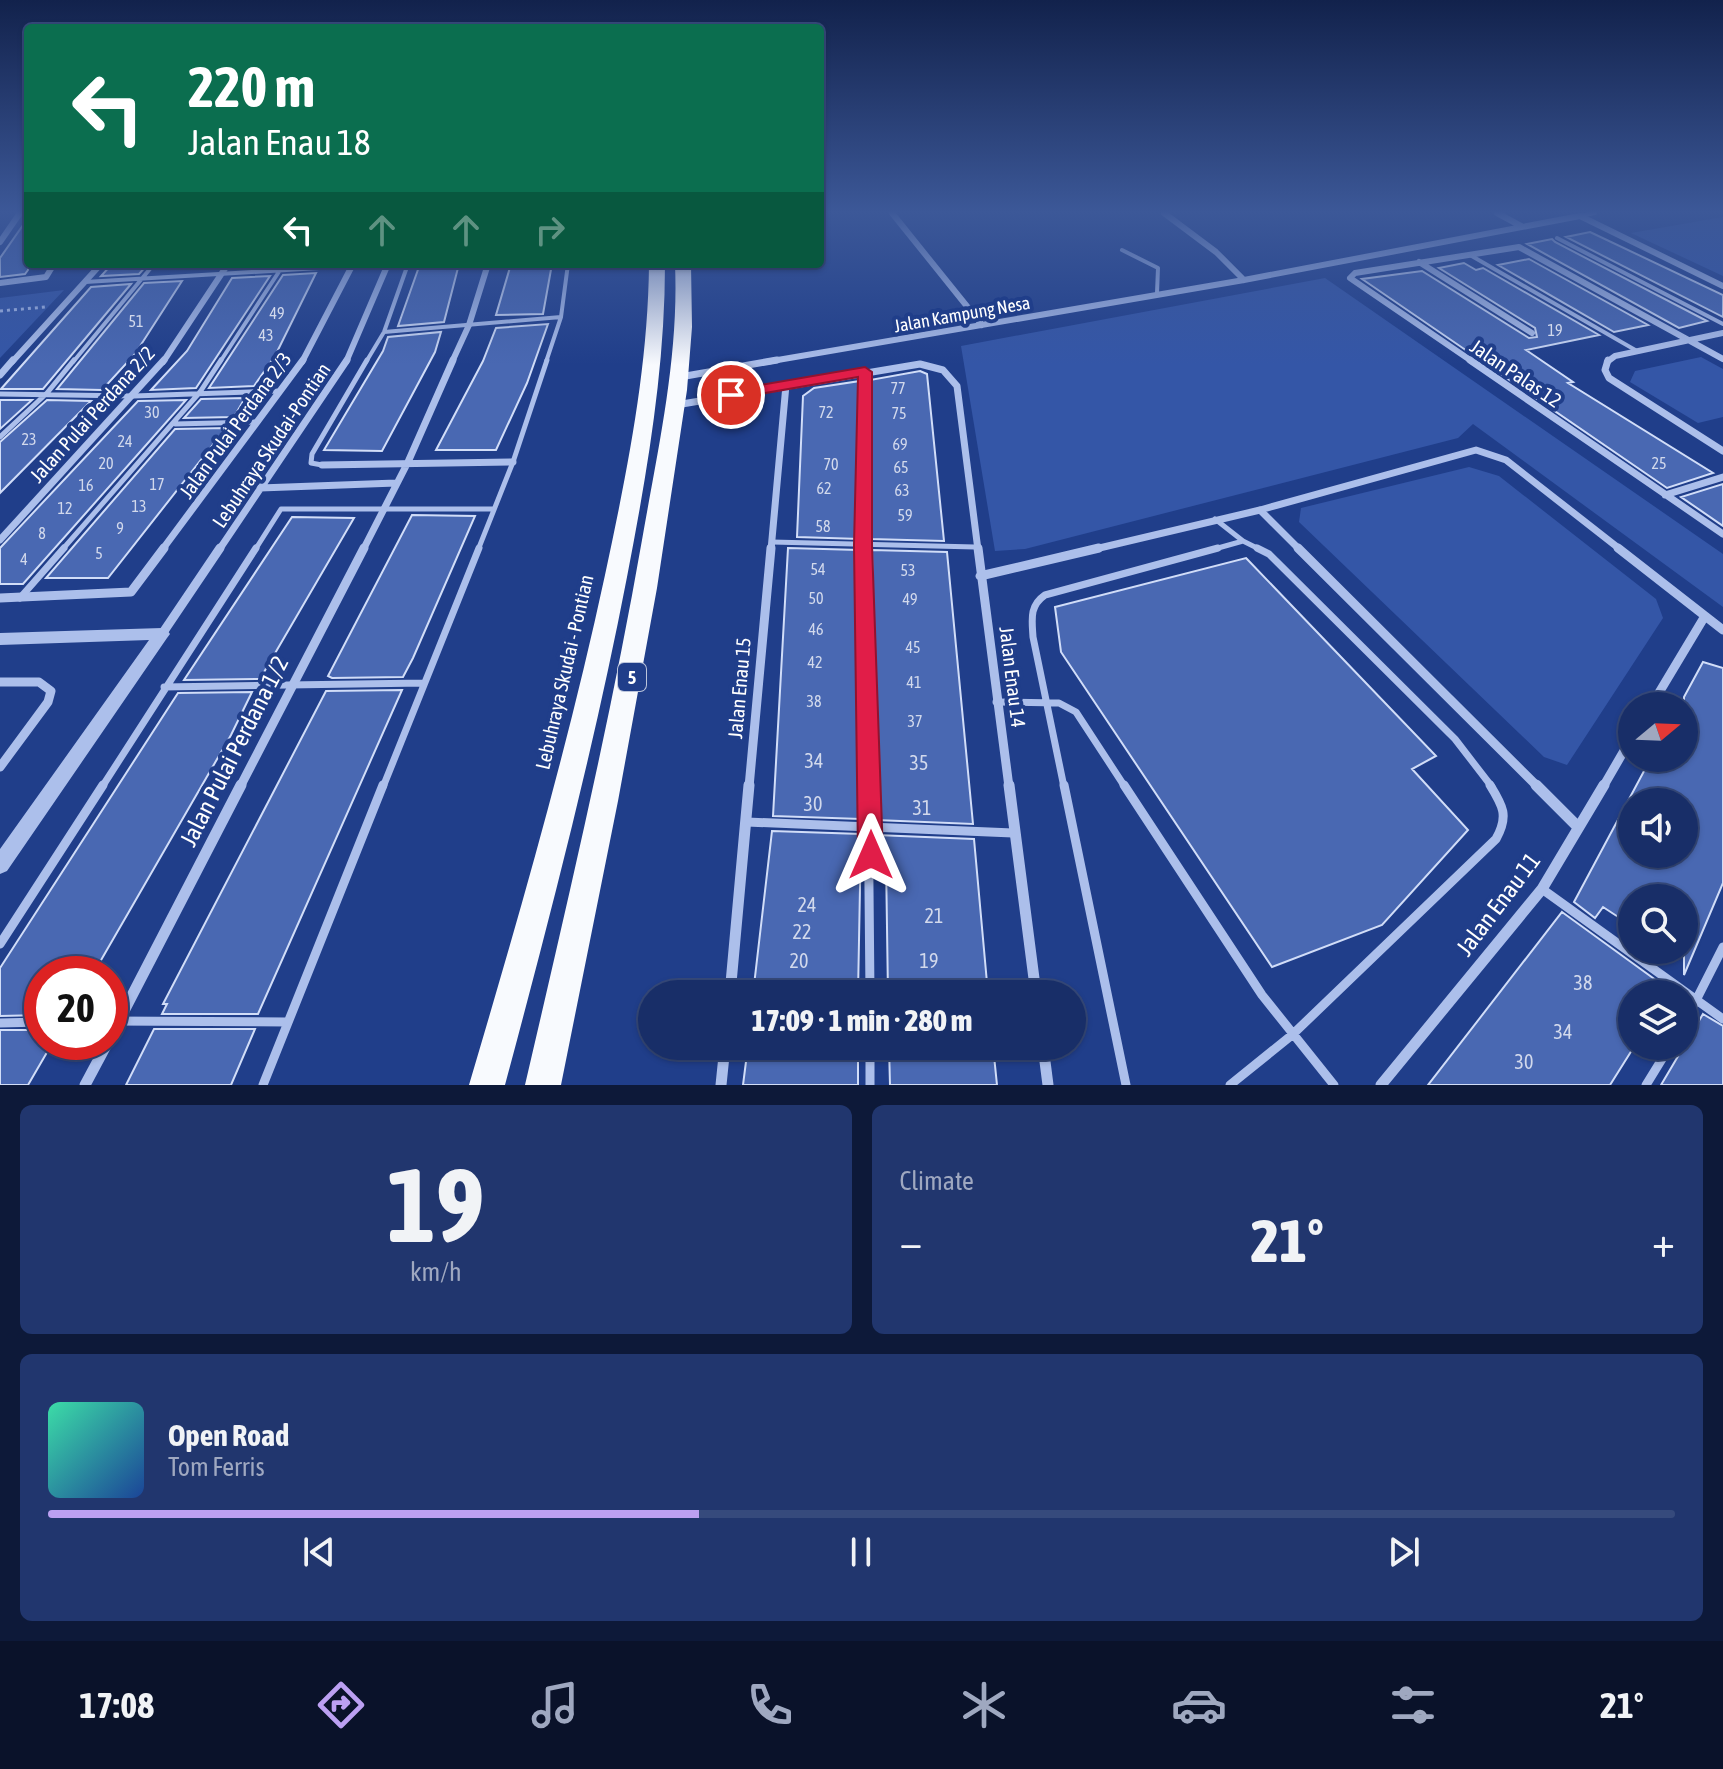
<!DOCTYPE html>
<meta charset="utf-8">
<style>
body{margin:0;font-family:"Asap Condensed",sans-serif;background:#21366e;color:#f1f3f6;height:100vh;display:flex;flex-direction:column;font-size:30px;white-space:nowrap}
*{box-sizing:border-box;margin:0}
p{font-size:26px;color:#9fa8c0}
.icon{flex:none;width:44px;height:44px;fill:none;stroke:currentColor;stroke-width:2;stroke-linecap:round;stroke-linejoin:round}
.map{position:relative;height:1085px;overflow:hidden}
.side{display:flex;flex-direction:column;gap:20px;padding:20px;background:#0d1939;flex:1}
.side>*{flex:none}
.banner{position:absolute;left:24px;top:24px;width:800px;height:244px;border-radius:8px;box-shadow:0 2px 6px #0004,0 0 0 2px #364a7c;background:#0b6e4f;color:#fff;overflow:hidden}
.needle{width:52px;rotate:71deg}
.tools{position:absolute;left:1618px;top:692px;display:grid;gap:16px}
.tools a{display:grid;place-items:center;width:80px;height:80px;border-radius:50%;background:#182e68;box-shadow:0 2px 6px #0004,0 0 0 2px #364a7c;font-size:40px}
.speed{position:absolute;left:24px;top:956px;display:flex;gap:16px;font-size:40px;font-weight:700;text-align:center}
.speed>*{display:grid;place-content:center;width:104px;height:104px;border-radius:50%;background:#182e68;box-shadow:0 2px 6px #0004,0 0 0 2px #364a7c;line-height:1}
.speed .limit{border:12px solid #d22;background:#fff;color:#111}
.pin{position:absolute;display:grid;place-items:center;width:68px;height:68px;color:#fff;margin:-34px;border:4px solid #fff;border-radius:50%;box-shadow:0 2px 8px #0007}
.me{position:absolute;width:88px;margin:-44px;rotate:0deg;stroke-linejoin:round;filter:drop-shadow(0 0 6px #0008)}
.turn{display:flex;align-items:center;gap:28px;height:168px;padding:0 32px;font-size:36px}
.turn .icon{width:104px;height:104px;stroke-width:2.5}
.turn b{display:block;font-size:56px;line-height:68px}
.lanes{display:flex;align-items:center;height:76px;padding:0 32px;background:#0003;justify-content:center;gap:40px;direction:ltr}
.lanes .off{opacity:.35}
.big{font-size:60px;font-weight:800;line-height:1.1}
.side .tile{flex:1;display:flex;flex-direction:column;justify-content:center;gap:12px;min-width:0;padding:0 28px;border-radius:12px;background:#21366e}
.side .dial{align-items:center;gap:0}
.dial b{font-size:104px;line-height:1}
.song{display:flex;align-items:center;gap:24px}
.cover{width:96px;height:96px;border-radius:12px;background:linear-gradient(135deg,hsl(160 70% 55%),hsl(220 70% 35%))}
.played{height:8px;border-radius:4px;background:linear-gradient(90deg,#bca0f2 40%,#364a7c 40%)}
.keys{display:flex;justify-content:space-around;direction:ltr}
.heat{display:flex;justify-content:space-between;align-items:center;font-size:44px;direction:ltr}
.side .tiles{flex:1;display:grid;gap:20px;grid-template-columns:1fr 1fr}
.tile:last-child{grid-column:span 2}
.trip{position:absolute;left:638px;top:980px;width:448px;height:80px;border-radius:40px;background:#182e68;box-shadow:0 2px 6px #0004,0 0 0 2px #364a7c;font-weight:800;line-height:80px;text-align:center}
.dock{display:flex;height:128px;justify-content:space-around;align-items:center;background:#0a122a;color:#9fa8c0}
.dock .icon{width:56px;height:56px}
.dock .current{color:#bca0f2}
.dock b{font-size:36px;color:#f1f3f6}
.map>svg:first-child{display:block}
.green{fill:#3456a7}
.building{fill:#4968b2;stroke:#d1ddf8;stroke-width:2;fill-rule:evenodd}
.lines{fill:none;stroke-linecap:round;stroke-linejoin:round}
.path{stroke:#acbfeb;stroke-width:3;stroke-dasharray:3 4;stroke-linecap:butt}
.service-far3{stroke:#acbfeb;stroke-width:4}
.service-far2{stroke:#acbfeb;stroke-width:5}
.service-far1{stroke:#acbfeb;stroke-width:7}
.service{stroke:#acbfeb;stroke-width:9}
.minor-far3{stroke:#acbfeb;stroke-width:6}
.minor-far2{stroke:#acbfeb;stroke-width:7}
.minor-far1{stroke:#acbfeb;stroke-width:9}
.minor{stroke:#acbfeb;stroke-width:11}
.tertiary{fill:#acbfeb;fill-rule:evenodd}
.trunk{fill:#f8fafe;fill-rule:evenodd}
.route{fill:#e11d48;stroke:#92132f;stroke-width:2}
.labels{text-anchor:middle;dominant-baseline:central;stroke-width:8;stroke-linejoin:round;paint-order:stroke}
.number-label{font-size:16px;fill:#d2d9ec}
.far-street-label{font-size:18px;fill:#fff;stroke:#203e8a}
.shield{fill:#203e8a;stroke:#bcc5dc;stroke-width:2}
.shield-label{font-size:18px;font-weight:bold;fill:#fff}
.street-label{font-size:20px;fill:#fff;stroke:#203e8a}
.near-number-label{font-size:20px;fill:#d2d9ec}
.near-street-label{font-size:24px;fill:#fff;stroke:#203e8a}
</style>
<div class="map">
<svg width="1723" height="1085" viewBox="0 0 1723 1085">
<rect width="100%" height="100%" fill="#203e8a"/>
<!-- green -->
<path class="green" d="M 1723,217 L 1723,276 L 1631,233 Z
M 1325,278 L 1723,554 L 1723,607 L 1473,424 L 1458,438 L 1025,549 L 995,551 L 961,346 Z
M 64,290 L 0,358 L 0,298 Z
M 1701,357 L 1723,369 L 1723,417 L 1698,423 L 1630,382 L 1635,371 Z
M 1469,467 L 1499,476 L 1656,599 L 1663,618 L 1567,765 L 1544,757 L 1299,522 L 1301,508 Z"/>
<!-- building -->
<path class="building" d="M 28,218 L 28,270 L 25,274 L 0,277 L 0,258 Z
M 1590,232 L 1723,295 L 1723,317 L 1566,237 Z
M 1552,239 L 1555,242 L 1707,321 L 1679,328 L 1527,244 Z
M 1529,259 L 1648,325 L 1614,332 L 1498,265 Z
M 1464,263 L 1476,270 L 1483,268 L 1599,335 L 1526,350 L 1573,382 L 1568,383 L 1713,473 L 1667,488 L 1362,279 L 1422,271 L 1529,338 L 1537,337 L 1535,328 L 1439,268 Z
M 112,264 L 148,264 L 139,274 L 101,276 Z
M 420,264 L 459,264 L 444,322 L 398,326 Z
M 511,264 L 552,264 L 543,314 L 496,315 Z
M 316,273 L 275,356 L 254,386 L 209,388 L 283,275 Z
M 270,276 L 196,388 L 151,390 L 187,351 L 232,278 Z
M 182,281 L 135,354 L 102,390 L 57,389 L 144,283 Z
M 131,284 L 43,389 L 1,389 L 91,287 Z
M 548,324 L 527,383 L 496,450 L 436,450 L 483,361 L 496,328 Z
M 441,332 L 435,352 L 382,451 L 324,450 L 383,351 L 388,337 Z
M 920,371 L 927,374 L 944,541 L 870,539 L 870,380 Z
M 860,381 L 860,539 L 797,537 L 803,396 L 814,388 Z
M 245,398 L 234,417 L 184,418 L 201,399 Z
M 0,400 L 32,400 L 0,429 Z
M 47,400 L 91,401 L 0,493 L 0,442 Z
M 186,400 L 23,584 L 0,584 L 0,548 L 138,401 Z
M 226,428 L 108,578 L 46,578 L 175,429 Z
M 1723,484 L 1723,526 L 1681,497 Z
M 412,515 L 475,516 L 413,658 L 403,677 L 332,678 L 328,676 Z
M 292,517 L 354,518 L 260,679 L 184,680 Z
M 788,548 L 859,550 L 861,819 L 773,816 Z
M 872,550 L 947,552 L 973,824 L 876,820 Z
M 1246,558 L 1436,756 L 1412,769 L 1468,830 L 1382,925 L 1272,967 L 1061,652 L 1055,607 Z
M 1703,662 L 1723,668 L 1723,883 L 1684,975 L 1684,898 L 1632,898 L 1632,926 L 1603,907 L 1595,918 L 1574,902 L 1651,758 L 1684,758 L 1684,697 ZM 1632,802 L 1684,802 L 1684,854 L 1632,854 Z
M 402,690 L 258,1014 L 162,1014 L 167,1004 L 163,1004 L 326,691 Z
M 252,692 L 231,735 L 93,974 L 42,974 L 42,1015 L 0,1016 L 0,968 L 178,693 Z
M 772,831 L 861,834 L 858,994 L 753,994 Z
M 876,835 L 974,839 L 988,994 L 888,994 L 886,860 L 876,860 Z
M 1562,912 L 1675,994 L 1632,994 L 1632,1050 L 1610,1085 L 1428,1085 Z
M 1703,1014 L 1723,1026 L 1723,1085 L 1661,1085 Z
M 154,1029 L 255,1029 L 231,1085 L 126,1085 Z
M 0,1030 L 42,1030 L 42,1042 L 53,1042 L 28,1085 L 0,1085 Z
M 748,1046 L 858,1046 L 858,1085 L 743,1085 Z
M 889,1046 L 993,1046 L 997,1085 L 890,1085 Z"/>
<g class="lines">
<!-- path -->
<path class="path" d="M 0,311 L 45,307"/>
<!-- service-far3 -->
<path class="service-far3" d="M 1580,216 L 1595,213
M 1557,238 L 1723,324
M 1122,250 L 1158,268 L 1157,293
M 1470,255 L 1637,351
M 85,282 L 352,266
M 384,332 L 561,317
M 73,362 L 154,264
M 220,362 L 284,264
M 366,362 L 384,332 L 408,264
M 546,362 L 561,317 L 568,264"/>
<!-- service-far2 -->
<path class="service-far2" d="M 0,394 L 134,396 L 280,391
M 175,424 L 258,422
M 0,437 L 47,393 L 74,360
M 322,465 L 311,463 L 312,454 L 367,360
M 1215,519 L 1243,541
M 772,542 L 975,547
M 62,550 L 200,392 L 221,360
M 255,550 L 281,509 L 494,509
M 478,550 L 513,462 L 547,360
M 865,550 L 865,372
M 1211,550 L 1243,541 L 1261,550"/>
<!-- service-far1 -->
<path class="service-far1" d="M 865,548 L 868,787
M 1257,548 L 1269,554 L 1455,739 L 1492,787
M 20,598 L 64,548
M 164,687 L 424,683
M 996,702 L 1059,703 L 1076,712 L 1125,787
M 102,787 L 256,548
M 383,787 L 479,548
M 1064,787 L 1033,637 C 1032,620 1029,606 1045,595 L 1218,548"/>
<!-- service -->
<path class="service" d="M 868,785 L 870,994
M 1064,785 L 1126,1085
M 1124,785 L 1262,995 L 1334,1085
M 747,822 L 1013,833
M 1542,889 L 1723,1019
M 0,944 L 103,785
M 110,1021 L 288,1022
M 0,1023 L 42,1022
M 1684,1024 L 1723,947
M 870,1046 L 870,1085
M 263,1085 L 383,785
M 1230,1085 L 1292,1035 L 1496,839 C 1509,816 1503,806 1490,785
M 1646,1085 L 1670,1046"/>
<!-- minor-far3 -->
<path class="minor-far3" d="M 892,213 L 982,325
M 1164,213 L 1216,252 L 1244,280
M 1497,213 L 1521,226
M 0,242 L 20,213
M 1419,262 L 1532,333
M 0,283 L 46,277 L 54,264
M 12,362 L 101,264
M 163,362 L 228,264
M 302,362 L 353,264
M 346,362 L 388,264
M 452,362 L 469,325 L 488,264
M 766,362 L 1244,280 L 1580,216 L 1723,286
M 1473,362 L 1350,278 L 1355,273 L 1519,247 L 1723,359
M 1607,362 L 1615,356 L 1723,333"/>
<!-- minor-far2 -->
<path class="minor-far2" d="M 1470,360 L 1723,534
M 1608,360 L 1605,370 L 1609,378 L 1723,451
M 734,369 L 743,393
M 0,375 L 13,360
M 680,377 L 777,360
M 676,405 L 920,364 L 943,370 L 957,386 L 978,550
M 322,465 L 513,462
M 260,488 L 396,483
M 1665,495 L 1723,477
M 1260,510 L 1300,550
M 0,540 L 164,360
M 162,550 L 303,360
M 219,550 L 347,360
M 363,550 L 408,462 L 453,360
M 771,550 L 786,385
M 1091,550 L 1260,510 L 1476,450 L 1506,460 L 1621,550"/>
<!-- minor-far1 -->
<path class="minor-far1" d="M 978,548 L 1009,787
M 1298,548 L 1538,787
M 1618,548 L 1723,630
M 980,576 L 1099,548
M 0,598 L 131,592 L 164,548
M 162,634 L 220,548
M 0,682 L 39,682 L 51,691 L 48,702 L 0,767
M 1651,706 L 1705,616
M 240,787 L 364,548
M 749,787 L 771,548
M 1603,787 L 1632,737"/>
<!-- minor -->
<path class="minor" d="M 1009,785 L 1036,994
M 1536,785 L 1578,827
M 730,994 L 749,785
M 110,1038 L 241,785
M 1043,1046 L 1048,1085
M 85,1085 L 108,1042
M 721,1085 L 725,1046
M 1381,1085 L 1542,889 L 1604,785"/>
<!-- tertiary -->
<path class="tertiary" d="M 162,628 L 167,630 L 170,634 L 167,638 L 7,871 L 0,874 L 0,849 L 149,640 L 0,645 L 0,633 Z"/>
<!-- trunk -->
<path class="trunk" d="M 649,264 L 665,264 C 665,370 647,473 627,577 C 594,748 550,917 505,1085 L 469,1085 C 519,916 568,747 605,575 C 627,472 648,370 649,264 Z
M 675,264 L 691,264 L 692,327 L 687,390 L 657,588 L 618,801 L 561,1085 L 525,1085 C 567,904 610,723 642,540 C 658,448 679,358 675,264 Z"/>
</g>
<!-- sky -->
<linearGradient id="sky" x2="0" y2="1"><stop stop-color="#12224c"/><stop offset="0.58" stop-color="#3c5898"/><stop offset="1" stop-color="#3c5898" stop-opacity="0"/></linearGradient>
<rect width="1723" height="365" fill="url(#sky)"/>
<!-- route -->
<path class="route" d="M 865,367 L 872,372 L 872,545 L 883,855 L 879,863 L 871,866 L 862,863 L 858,855 L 854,545 L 858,377 L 731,399 L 723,395 L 731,390 Z"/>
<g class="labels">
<!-- number labels -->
<g class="number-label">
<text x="277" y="313">49</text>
<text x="136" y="321">51</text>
<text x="1555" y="330">19</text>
<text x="266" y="335">43</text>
<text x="898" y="388">77</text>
<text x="152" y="412">30</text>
<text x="826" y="412">72</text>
<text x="899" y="413">75</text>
<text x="29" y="439">23</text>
<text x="125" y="441">24</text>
<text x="900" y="444">69</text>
<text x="106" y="463">20</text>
<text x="1659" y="463">25</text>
<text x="831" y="464">70</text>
<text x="901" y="467">65</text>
<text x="157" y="484">17</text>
<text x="86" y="485">16</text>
<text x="824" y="488">62</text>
<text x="902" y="490">63</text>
<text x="139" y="506">13</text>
<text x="65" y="508">12</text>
<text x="905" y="515">59</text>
<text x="823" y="526">58</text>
<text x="120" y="528">9</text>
<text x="42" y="533">8</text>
<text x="99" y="553">5</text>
<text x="24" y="559">4</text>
<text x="818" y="569">54</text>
<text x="908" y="570">53</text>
<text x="816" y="598">50</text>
<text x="910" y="599">49</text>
<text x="816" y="629">46</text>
<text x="913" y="647">45</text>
<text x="815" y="662">42</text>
<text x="914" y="682">41</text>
<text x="814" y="701">38</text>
<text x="915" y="721">37</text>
</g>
<!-- far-street labels -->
<g class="far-street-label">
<text transform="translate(962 314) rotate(-10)">Jalan Kampung Nesa</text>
</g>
<!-- shield labels -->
<rect class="shield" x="618" y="663" width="28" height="28" rx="6"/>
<g class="shield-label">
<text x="632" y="677">5</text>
</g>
<!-- street labels -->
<g class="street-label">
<text transform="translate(1516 373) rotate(34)">Jalan Palas 12</text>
<text transform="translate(92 414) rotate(-48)">Jalan Pulai Perdana 2/2</text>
<text transform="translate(235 425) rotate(-54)">Jalan Pulai Perdana 2/3</text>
<text transform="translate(271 445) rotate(-56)">Lebuhraya Skudai-Pontian</text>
<text transform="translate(564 672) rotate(-77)">Lebuhraya Skudai - Pontian</text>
<text transform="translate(1013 677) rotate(83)">Jalan Enau 14</text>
<text transform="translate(739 688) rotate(-85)">Jalan Enau 15</text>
</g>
<!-- near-number labels -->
<g class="near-number-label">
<text x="814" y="760">34</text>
<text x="919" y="762">35</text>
<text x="813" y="803">30</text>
<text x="922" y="807">31</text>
<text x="807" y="904">24</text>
<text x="934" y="915">21</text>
<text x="802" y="931">22</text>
<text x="799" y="960">20</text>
<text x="929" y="960">19</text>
<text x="1583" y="982">38</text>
<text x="1563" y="1031">34</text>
<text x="1524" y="1061">30</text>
</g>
<!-- near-street labels -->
<g class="near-street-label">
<text transform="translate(234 751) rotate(-63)">Jalan Pulai Perdana 1/2</text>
<text transform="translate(1498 904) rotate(-53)">Jalan Enau 11</text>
</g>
</g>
</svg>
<div class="tools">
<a><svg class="needle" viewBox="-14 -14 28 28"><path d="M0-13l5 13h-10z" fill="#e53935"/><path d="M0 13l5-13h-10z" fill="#9fa8c0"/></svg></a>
<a><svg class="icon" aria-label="sound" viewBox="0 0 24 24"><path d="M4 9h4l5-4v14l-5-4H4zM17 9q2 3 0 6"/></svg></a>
<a><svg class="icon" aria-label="search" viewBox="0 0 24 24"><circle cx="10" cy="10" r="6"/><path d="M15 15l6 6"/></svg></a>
<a><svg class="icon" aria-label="layers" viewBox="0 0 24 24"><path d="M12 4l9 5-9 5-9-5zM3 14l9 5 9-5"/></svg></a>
</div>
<div class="speed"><div class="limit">20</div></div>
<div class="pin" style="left:731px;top:395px;background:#d93025"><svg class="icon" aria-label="arrive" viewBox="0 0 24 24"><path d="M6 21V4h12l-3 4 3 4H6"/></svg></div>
<svg class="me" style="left:871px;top:855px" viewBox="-20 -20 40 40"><path d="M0-17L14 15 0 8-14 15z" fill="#e11d48" stroke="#fff" stroke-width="4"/></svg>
<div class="trip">17:09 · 1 min · 280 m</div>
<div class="banner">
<div class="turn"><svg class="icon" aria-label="left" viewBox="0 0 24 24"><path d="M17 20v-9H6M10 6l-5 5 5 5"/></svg><div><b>220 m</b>Jalan Enau 18</div></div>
<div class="lanes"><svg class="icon" aria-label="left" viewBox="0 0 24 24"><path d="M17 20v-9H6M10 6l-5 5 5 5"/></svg><svg class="icon off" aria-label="ahead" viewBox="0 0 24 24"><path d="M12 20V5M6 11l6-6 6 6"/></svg><svg class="icon off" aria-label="ahead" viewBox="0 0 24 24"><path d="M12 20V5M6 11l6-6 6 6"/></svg><svg class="icon off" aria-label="right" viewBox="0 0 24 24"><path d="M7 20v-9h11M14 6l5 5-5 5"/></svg></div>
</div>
</div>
<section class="side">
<div class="tiles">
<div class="tile dial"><b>19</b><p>km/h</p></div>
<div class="tile"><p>Climate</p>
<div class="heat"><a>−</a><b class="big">21°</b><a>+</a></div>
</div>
<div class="tile">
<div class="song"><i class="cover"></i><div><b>Open Road</b><p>Tom Ferris</p></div></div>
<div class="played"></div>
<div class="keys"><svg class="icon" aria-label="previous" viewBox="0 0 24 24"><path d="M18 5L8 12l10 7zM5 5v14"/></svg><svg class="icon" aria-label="pause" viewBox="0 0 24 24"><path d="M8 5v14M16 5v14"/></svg><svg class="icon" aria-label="next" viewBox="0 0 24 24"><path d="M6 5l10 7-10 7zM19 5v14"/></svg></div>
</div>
</div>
</section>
<nav class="dock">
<b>17:08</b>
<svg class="icon current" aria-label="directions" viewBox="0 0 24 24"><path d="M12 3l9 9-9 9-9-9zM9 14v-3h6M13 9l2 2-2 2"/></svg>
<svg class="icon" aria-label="music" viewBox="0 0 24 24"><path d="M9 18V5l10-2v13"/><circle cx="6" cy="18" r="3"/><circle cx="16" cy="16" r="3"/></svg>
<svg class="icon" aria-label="phone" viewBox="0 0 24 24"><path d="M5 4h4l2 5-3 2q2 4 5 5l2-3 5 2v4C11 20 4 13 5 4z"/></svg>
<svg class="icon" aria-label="climate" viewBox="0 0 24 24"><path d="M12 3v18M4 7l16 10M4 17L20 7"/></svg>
<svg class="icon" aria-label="car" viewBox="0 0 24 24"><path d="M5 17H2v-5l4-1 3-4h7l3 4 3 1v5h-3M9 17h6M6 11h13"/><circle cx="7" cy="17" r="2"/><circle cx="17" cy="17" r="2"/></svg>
<svg class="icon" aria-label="filters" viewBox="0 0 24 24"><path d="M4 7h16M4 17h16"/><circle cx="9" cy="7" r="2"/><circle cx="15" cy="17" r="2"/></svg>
<b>21°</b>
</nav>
